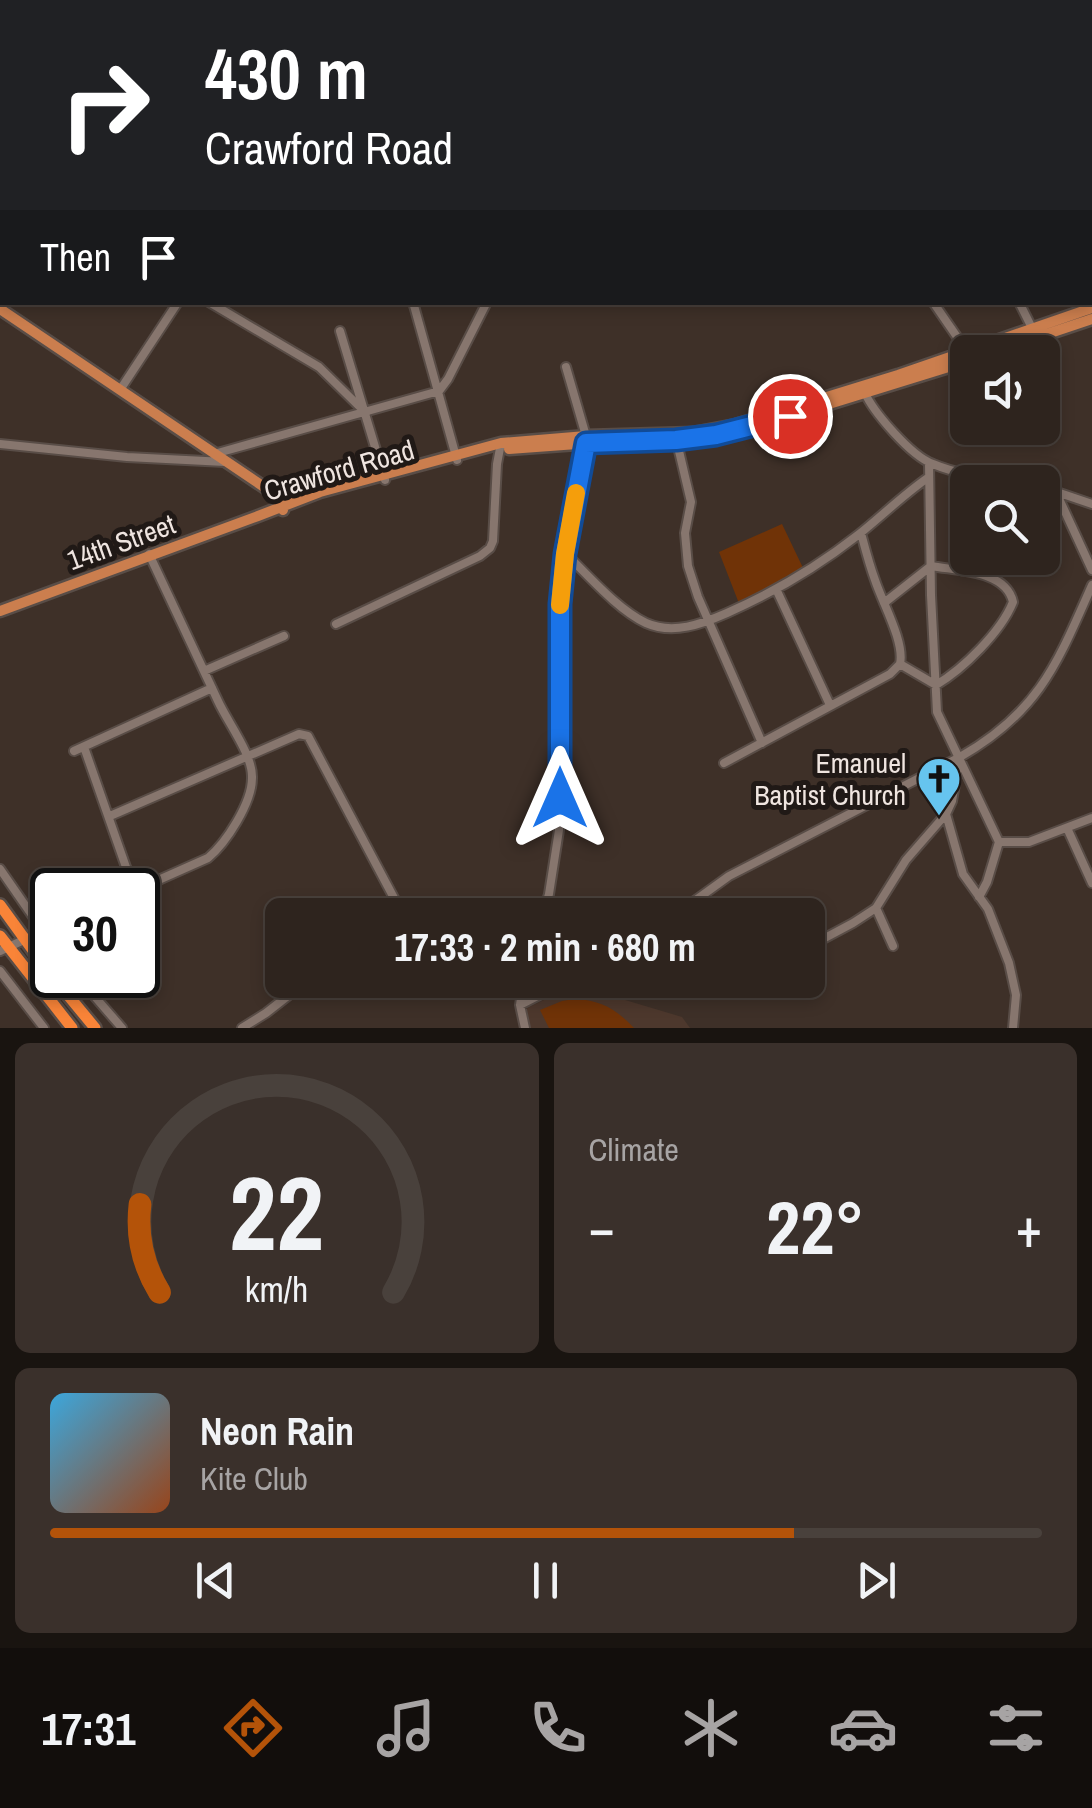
<!DOCTYPE html>
<meta charset="utf-8">
<style>
body{margin:0;font-family:"Archivo Narrow",sans-serif;background:#3a302b;color:#f1f3f6;height:100vh;display:flex;flex-direction:column;font-size:38px;white-space:nowrap}
*{box-sizing:border-box;margin:0}
p{font-size:32px;color:#a7a4a4}
.icon{flex:none;width:55px;height:55px;fill:none;stroke:currentColor;stroke-width:2;stroke-linecap:round;stroke-linejoin:round}
.map{position:relative;height:1028px;overflow:hidden}
.panel{display:flex;flex-direction:column;gap:15px;padding:15px;background:#191410;flex:1}
.panel>*{flex:none}
.guide{position:absolute;left:0px;top:0px;width:1092px;height:305px;box-shadow:0 5px 15px #0003,0 0 0 2px #49413c;background:#202124;color:#fff;overflow:hidden}
.buttons{position:absolute;left:950px;top:335px;display:grid;gap:20px}
.buttons a{display:grid;place-items:center;width:110px;height:110px;border-radius:15px;background:#2e241e;box-shadow:0 5px 15px #0003,0 0 0 2px #49413c;font-size:50px}
.speed{position:absolute;left:30px;top:868px;display:flex;gap:20px;font-size:50px;font-weight:700;text-align:center}
.speed>*{display:grid;place-content:center;width:130px;height:130px;border-radius:50%;background:#2e241e;box-shadow:0 5px 15px #0003,0 0 0 2px #49413c;line-height:1}
.speed .limit{border:5px solid #111;border-radius:15px;background:#fff;color:#111}
.pin{position:absolute;display:grid;place-items:center;width:85px;height:85px;color:#fff;margin:-42px;border:5px solid #fff;border-radius:50%;box-shadow:0 2px 10px #0007}
.me{position:absolute;width:110px;margin:-55px;rotate:0deg;stroke-linejoin:round;filter:drop-shadow(0 0 8px #0008)}
.turn{display:flex;align-items:center;gap:35px;height:210px;padding:0 40px;font-size:45px}
.turn .icon{width:130px;height:130px;stroke-width:2.5}
.turn b{display:block;font-size:70px;line-height:85px}
.then{display:flex;align-items:center;height:95px;padding:0 40px;background:#0003;gap:20px;font-size:38px}
.big{font-size:75px;font-weight:800;line-height:1.1}
.panel .widget{flex:1;display:flex;flex-direction:column;justify-content:center;gap:15px;min-width:0;padding:0 35px;border-radius:15px;background:#3a302b}
.panel .dial{align-items:center;gap:0}
.dial svg{height:260px;overflow:visible;fill:none;stroke:#49413c;stroke-width:7;stroke-linecap:round;text-anchor:middle}
.dial text{fill:#f1f3f6;stroke:none}
.song{display:flex;align-items:center;gap:30px}
.cover{width:120px;height:120px;border-radius:15px;background:linear-gradient(135deg,hsl(200 70% 55%),hsl(20 70% 35%))}
.played{height:10px;border-radius:5px;background:linear-gradient(90deg,#b45309 75%,#49413c 75%)}
.keys{display:flex;justify-content:space-around;direction:ltr}
.heat{display:flex;justify-content:space-between;align-items:center;font-size:55px;direction:ltr}
.panel .tiles{flex:1;display:grid;gap:15px;grid-template-columns:1fr 1fr}
.widget:last-child{grid-column:span 2}
.trip{position:absolute;left:265px;top:898px;width:560px;height:100px;border-radius:15px;background:#2e241e;box-shadow:0 5px 15px #0003,0 0 0 2px #49413c;font-weight:800;line-height:100px;text-align:center}
.tabs{display:flex;height:160px;justify-content:space-around;align-items:center;background:#120e0c;color:#a7a4a4}
.tabs .icon{width:70px;height:70px}
.tabs .on{color:#b45309}
.tabs b{font-size:45px;color:#f1f3f6}
.map>svg:first-child{display:block}
.built{fill:#4d382d}
.green{fill:#703307}
.lines{fill:none;stroke-linecap:round;stroke-linejoin:round}
.minor-casing{stroke:#594d47;stroke-width:12}
.major-casing{stroke:#594d47;stroke-width:15}
.highway-casing{stroke:#594d47;stroke-width:16}
.minor{stroke:#87766e;stroke-width:8}
.major{stroke:#cb7e4e;stroke-width:10}
.highway{stroke:#f98438;stroke-width:11}
.route-casing{stroke:#114b97;stroke-width:25}
.route{stroke:#1a73e8;stroke-width:18}
.slow{stroke:#f59e0b;stroke-width:18}
.labels{text-anchor:middle;dominant-baseline:central;stroke-width:10;stroke-linejoin:round;paint-order:stroke}
.street-label{font-size:28px;fill:#efe5e0;stroke:#201916}
.poi-label{font-size:28px;fill:#efe5e0;stroke:#201916;text-anchor:end}
</style>
<div class="map">
<svg width="1092" height="1028" viewBox="0 0 1092 1028">
<rect width="100%" height="100%" fill="#3e3028"/>
<!-- built -->
<path class="built" d="M 575,985 L 682,1017 L 690,1028 L 531,1028 L 523,1010 Z"/>
<!-- green -->
<path class="green" d="M 782,524 L 804,570 L 740,606 L 719,552 Z
M 574,999 C 601,1000 616,1009 634,1028 L 549,1028 L 540,1010 L 562,1001 Z"/>
<g class="lines">
<defs>
<path id="minor" d="M 657,0 L 660,2
M 759,0 L 761,2
M 864,0 L 865,2
M 967,0 L 968,2
M 1070,0 L 1071,2
M 117,2 L 117,0
M 158,2 L 163,0
M 320,2 L 320,0
M 526,2 L 526,0
M 978,2 L 983,0
M 1090,39 L 1092,43
M 1090,128 L 1092,127
M 0,167 L 2,168
M 1090,247 L 1092,251
M 209,302 L 319,367 L 366,413
M 413,302 L 457,460
M 933,302 L 964,347 L 966,353
M 1019,302 L 1033,330
M 340,331 L 385,480
M 120,390 L 178,302
M 864,391 C 873,412 911,456 933,464 C 959,475 989,478 1017,482
M 675,434 L 691,502 L 685,533 L 688,566 L 698,597 L 762,743
M 0,444 L 127,457 L 225,462
M 214,454 L 439,391 L 448,379 L 487,302
M 929,463 L 931,595 L 937,712 L 999,842
M 1042,487 L 1092,504
M 1055,490 L 1092,570
M 861,533 C 865,548 869,564 875,580 C 882,602 905,642 900,664
M 565,553 C 588,575 618,610 646,623 C 673,635 702,624 727,613 C 775,592 817,567 858,535 C 882,516 904,494 929,477
M 777,591 L 830,705
M 884,603 L 931,566 C 958,571 1006,570 1013,602 C 1001,632 963,669 936,685
M 336,624 L 480,556 L 490,548 L 493,541 L 497,464 L 501,443
M 900,664 L 936,685
M 204,671 L 284,636
M 84,747 L 134,890
M 74,751 L 212,688
M 959,761 L 952,801 L 946,814 L 963,874 L 988,909 L 1009,963 L 1016,995 L 1013,1028
M 724,763 L 890,674 L 900,664
M 110,816 L 299,734 L 308,736 L 403,915
M 1067,828 L 1092,883
M 999,842 L 1029,842 L 1092,818
M 0,869 L 52,944
M 136,890 L 208,858 C 226,843 252,803 252,778 C 253,755 228,723 218,701 C 195,652 172,603 149,554
M 979,897 L 987,882 L 999,842
M 876,908 L 893,946
M 543,915 L 549,894 L 559,830 L 560,604 L 565,553 L 586,436 L 566,367
M 675,915 L 729,876 L 960,757 C 1039,712 1057,664 1092,585
M 808,947 L 853,923 L 876,908 L 906,860 L 946,814
M 0,951 L 52,927
M 0,971 L 44,1028
M 76,975 L 122,1028
M 524,980 L 520,1005 L 525,1028
M 520,1005 L 569,980
M 242,1028 L 266,1013 L 307,981"/>
<path id="major" d="M 0,309 L 267,489 L 280,501 L 283,510
M 994,352 L 1092,319
M 829,404 L 968,361
M 509,449 L 577,444
M 0,611 L 258,516 L 320,492 L 501,443 L 586,436 L 693,433 L 736,425 L 898,375 L 1092,308"/>
<path id="highway" d="M 0,905 L 48,971 L 95,1028
M 0,936 L 72,1028"/>
</defs>
<!-- minor casing -->
<use href="#minor" class="minor-casing"/>
<!-- major casing -->
<use href="#major" class="major-casing"/>
<!-- highway casing -->
<use href="#highway" class="highway-casing"/>
<!-- minor -->
<use href="#minor" class="minor"/>
<!-- major -->
<use href="#major" class="major"/>
<!-- highway -->
<use href="#highway" class="highway"/>
</g>
<g class="lines">
<defs>
<path id="route" d="M 560,798 L 560,604 L 565,554 L 586,443 L 676,440 L 716,435 L 790,416"/>
</defs>
<!-- route casing -->
<use href="#route" class="route-casing"/>
<!-- route -->
<use href="#route" class="route"/>
<!-- slow -->
<path class="slow" d="M 560,605 L 565,554 L 576,493"/>
</g>
<!-- icons -->
<defs>
<symbol id="church-pin" viewBox="-11 -11 22 30"><path d="M0 17L-7.5 6A9.5 9.5 0 1 1 7.5 6Z" fill="#66c4ef" stroke="#201916"/><path d="M-1.2-6h2.4v3.5h3.3v2.4h-3.3V6h-2.4V-.1h-3.3v-2.4h3.3Z" fill="#111"/></symbol>
</defs>
<g fill-rule="evenodd">
<use href="#church-pin" x="914" y="754" width="50" height="68"/>
</g>
<g class="labels">
<!-- street labels -->
<g class="street-label">
<text transform="translate(339 470) rotate(-16)">Crawford Road</text>
<text transform="translate(121 542) rotate(-20)">14th Street</text>
</g>
<!-- poi labels -->
<g class="poi-label">
<text x="906" y="763">Emanuel<tspan x="906" dy="32">Baptist Church</tspan></text>
</g>
</g>
</svg>
<div class="buttons">
<a><svg class="icon" aria-label="sound" viewBox="0 0 24 24"><path d="M4 9h4l5-4v14l-5-4H4zM17 9q2 3 0 6"/></svg></a>
<a><svg class="icon" aria-label="search" viewBox="0 0 24 24"><circle cx="10" cy="10" r="6"/><path d="M15 15l6 6"/></svg></a>
</div>
<div class="speed"><div class="limit">30</div></div>
<div class="pin" style="left:790px;top:416px;background:#d93025"><svg class="icon" aria-label="arrive" viewBox="0 0 24 24"><path d="M6 21V4h12l-3 4 3 4H6"/></svg></div>
<svg class="me" style="left:560px;top:798px" viewBox="-20 -20 40 40"><path d="M0-17L14 15 0 8-14 15z" fill="#1a73e8" stroke="#fff" stroke-width="4"/></svg>
<div class="trip">17:33 · 2 min · 680 m</div>
<div class="guide">
<div class="turn"><svg class="icon" aria-label="right" viewBox="0 0 24 24"><path d="M7 20v-9h11M14 6l5 5-5 5"/></svg><div><b>430 m</b>Crawford Road</div></div>
<div class="then">Then<svg class="icon" aria-label="arrive" viewBox="0 0 24 24"><path d="M6 21V4h12l-3 4 3 4H6"/></svg></div>
</div>
</div>
<section class="panel">
<div class="tiles">
<div class="widget dial"><svg viewBox="0 0 100 80">
<path d="M14 69A42 42 0 1 1 86 69"/>
<path d="M14 69A42 42 0 0 1 8 42" stroke="#b45309"/>
<text x="50" y="56" font-size="32" font-weight="700">22</text>
<text x="50" y="72" font-size="11">km/h</text>
</svg></div>
<div class="widget"><p>Climate</p>
<div class="heat"><a>−</a><b class="big">22°</b><a>+</a></div>
</div>
<div class="widget">
<div class="song"><i class="cover"></i><div><b>Neon Rain</b><p>Kite Club</p></div></div>
<div class="played"></div>
<div class="keys"><svg class="icon" aria-label="previous" viewBox="0 0 24 24"><path d="M18 5L8 12l10 7zM5 5v14"/></svg><svg class="icon" aria-label="pause" viewBox="0 0 24 24"><path d="M8 5v14M16 5v14"/></svg><svg class="icon" aria-label="next" viewBox="0 0 24 24"><path d="M6 5l10 7-10 7zM19 5v14"/></svg></div>
</div>
</div>
</section>
<nav class="tabs">
<b>17:31</b>
<svg class="icon on" aria-label="directions" viewBox="0 0 24 24"><path d="M12 3l9 9-9 9-9-9zM9 14v-3h6M13 9l2 2-2 2"/></svg>
<svg class="icon" aria-label="music" viewBox="0 0 24 24"><path d="M9 18V5l10-2v13"/><circle cx="6" cy="18" r="3"/><circle cx="16" cy="16" r="3"/></svg>
<svg class="icon" aria-label="phone" viewBox="0 0 24 24"><path d="M5 4h4l2 5-3 2q2 4 5 5l2-3 5 2v4C11 20 4 13 5 4z"/></svg>
<svg class="icon" aria-label="climate" viewBox="0 0 24 24"><path d="M12 3v18M4 7l16 10M4 17L20 7"/></svg>
<svg class="icon" aria-label="car" viewBox="0 0 24 24"><path d="M5 17H2v-5l4-1 3-4h7l3 4 3 1v5h-3M9 17h6M6 11h13"/><circle cx="7" cy="17" r="2"/><circle cx="17" cy="17" r="2"/></svg>
<svg class="icon" aria-label="filters" viewBox="0 0 24 24"><path d="M4 7h16M4 17h16"/><circle cx="9" cy="7" r="2"/><circle cx="15" cy="17" r="2"/></svg>
</nav>
